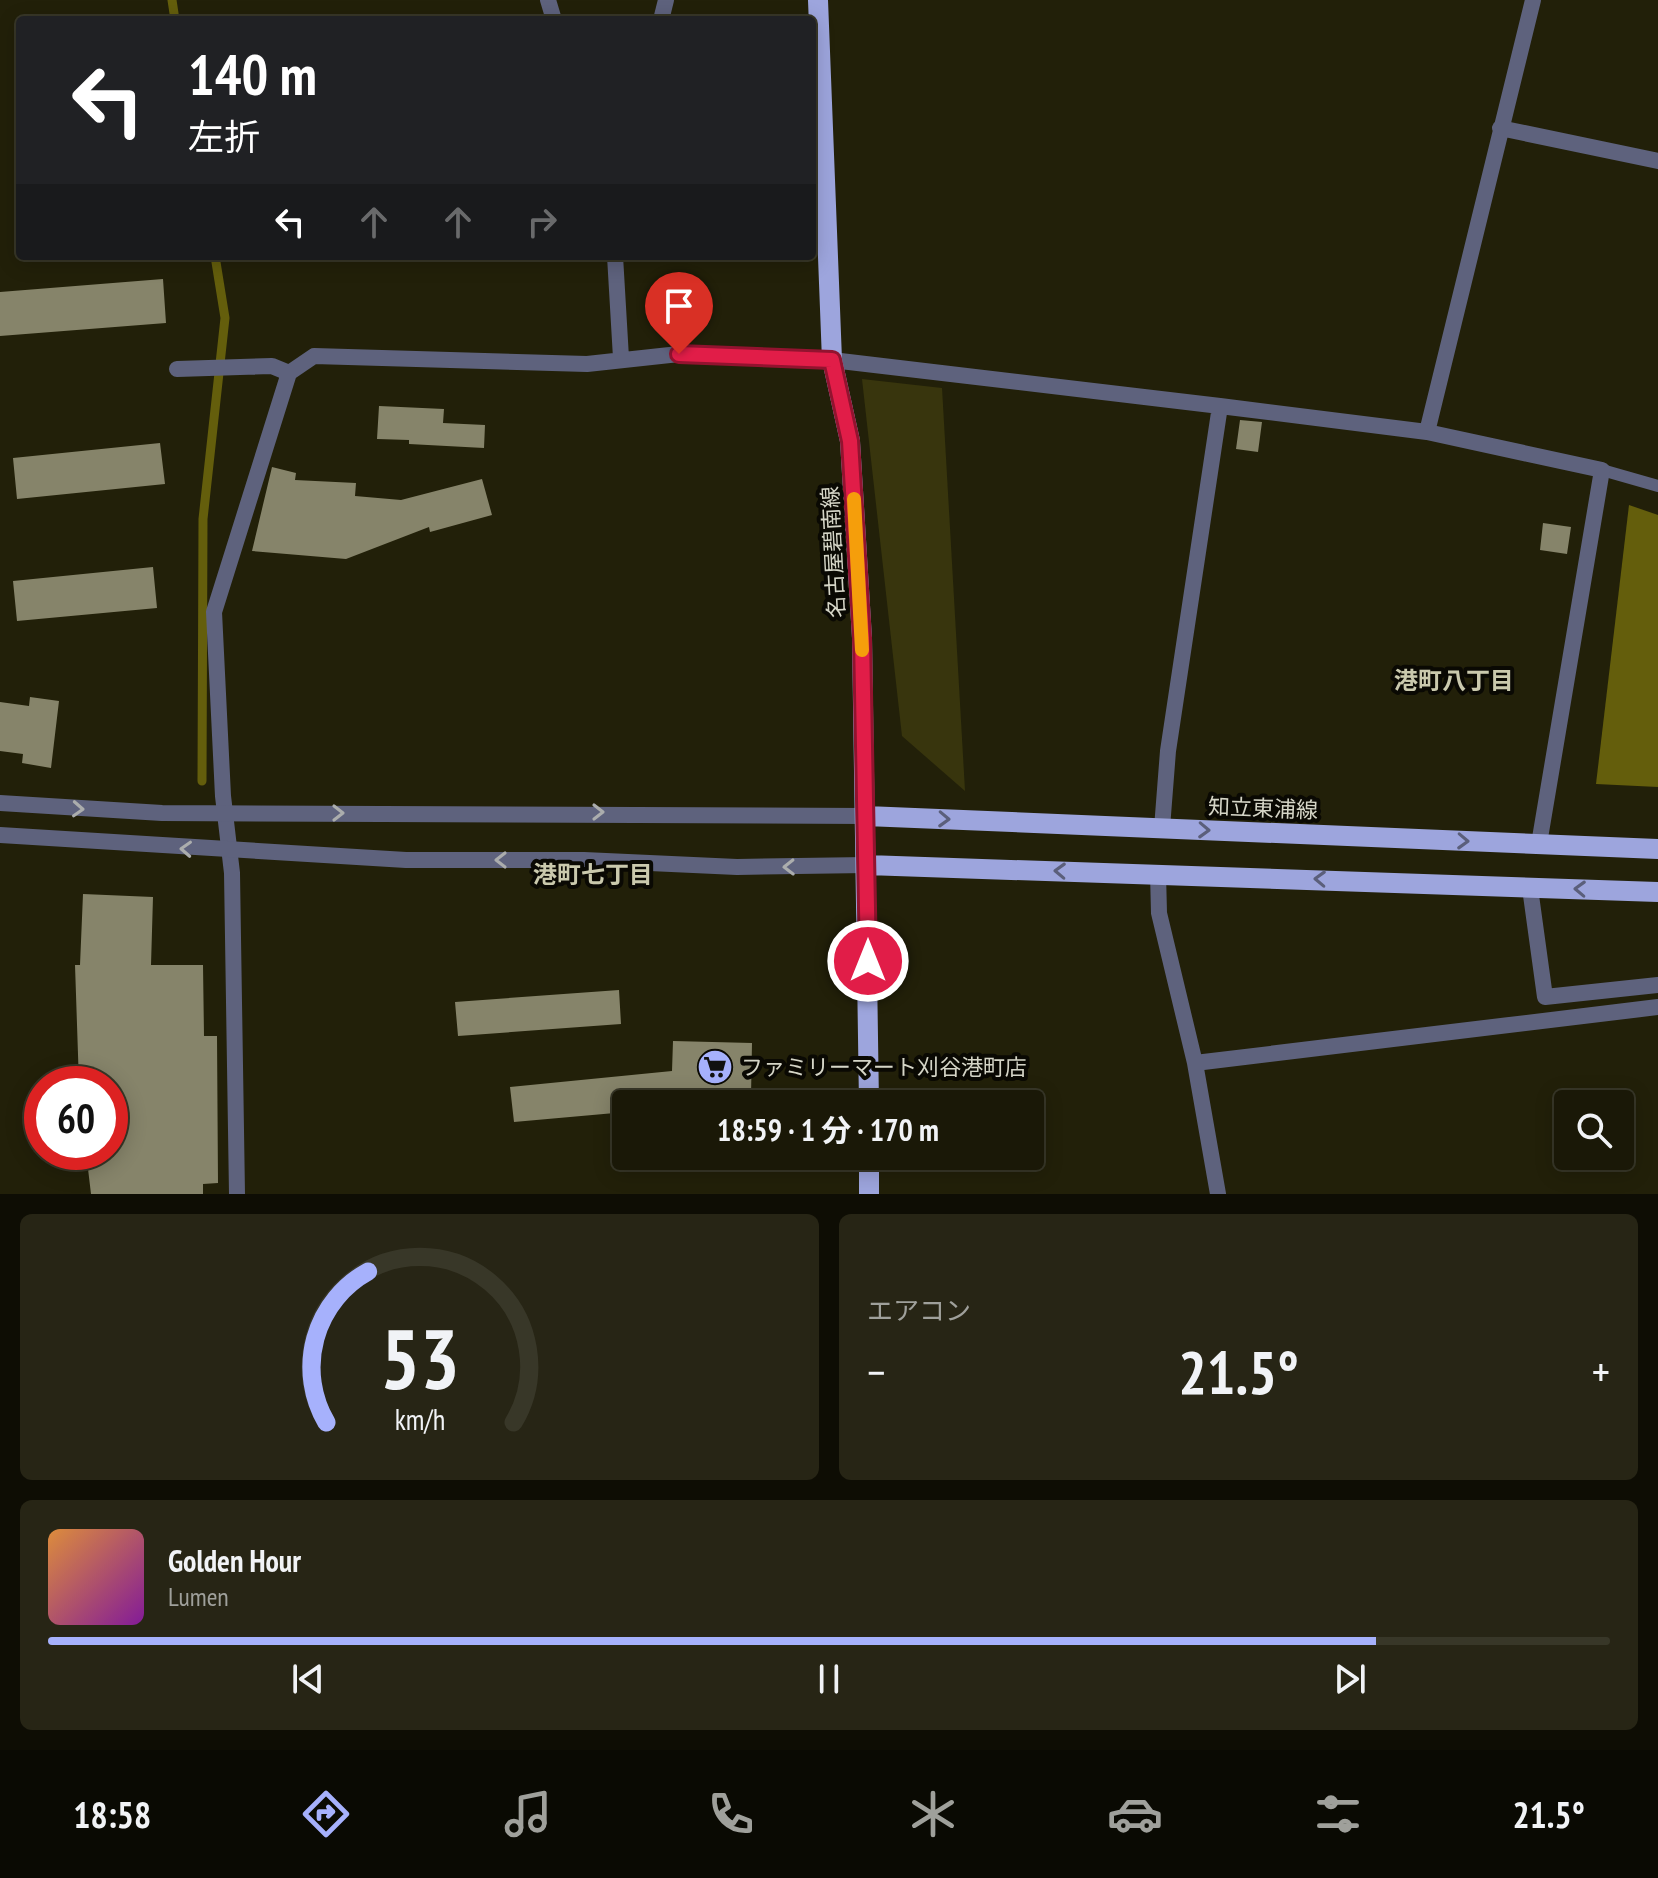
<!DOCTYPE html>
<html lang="ja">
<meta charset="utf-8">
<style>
body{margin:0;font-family:"PT Sans Narrow","Noto Sans JP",sans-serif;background:#272515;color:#f1f3f6;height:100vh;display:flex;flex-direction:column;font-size:30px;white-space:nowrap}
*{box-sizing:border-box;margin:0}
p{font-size:26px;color:#9fa09b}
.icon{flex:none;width:44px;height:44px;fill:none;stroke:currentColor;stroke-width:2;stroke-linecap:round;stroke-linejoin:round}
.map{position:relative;height:1194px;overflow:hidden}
.side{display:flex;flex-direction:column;gap:20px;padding:20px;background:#0e0d04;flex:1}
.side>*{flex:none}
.banner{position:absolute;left:16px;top:16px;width:800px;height:244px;border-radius:8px;box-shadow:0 4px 20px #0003,0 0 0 2px #383728;background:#202124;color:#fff;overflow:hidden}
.buttons{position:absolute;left:1554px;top:1090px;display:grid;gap:16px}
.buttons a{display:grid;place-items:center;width:80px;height:80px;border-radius:8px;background:#1a1807;box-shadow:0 4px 20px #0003,0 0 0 2px #383728;font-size:40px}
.speed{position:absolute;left:24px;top:1066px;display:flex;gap:16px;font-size:40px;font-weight:700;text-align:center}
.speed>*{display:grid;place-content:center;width:104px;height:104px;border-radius:50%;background:#1a1807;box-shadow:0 4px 20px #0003,0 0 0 2px #383728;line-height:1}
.speed .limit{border:12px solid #d22;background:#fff;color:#111}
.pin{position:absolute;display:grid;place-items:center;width:68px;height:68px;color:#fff;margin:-82px -34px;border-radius:50% 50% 50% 0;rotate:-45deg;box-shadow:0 0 8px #0007}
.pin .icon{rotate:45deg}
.me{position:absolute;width:88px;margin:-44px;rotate:0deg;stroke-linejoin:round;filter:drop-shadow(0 0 6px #0008)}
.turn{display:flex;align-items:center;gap:28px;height:168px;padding:0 40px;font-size:36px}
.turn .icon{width:104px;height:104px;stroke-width:2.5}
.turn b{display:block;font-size:56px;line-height:68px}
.lanes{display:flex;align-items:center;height:76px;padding:0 40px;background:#0003;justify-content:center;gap:40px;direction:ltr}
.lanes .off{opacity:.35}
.big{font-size:60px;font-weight:700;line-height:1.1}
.side .widget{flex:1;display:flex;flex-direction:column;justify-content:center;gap:12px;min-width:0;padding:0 28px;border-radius:12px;background:#272515}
.side .dial{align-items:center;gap:0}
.dial svg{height:208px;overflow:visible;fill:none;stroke:#383728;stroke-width:7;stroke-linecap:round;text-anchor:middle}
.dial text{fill:#f1f3f6;stroke:none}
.song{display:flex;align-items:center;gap:24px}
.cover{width:96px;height:96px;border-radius:12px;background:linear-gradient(135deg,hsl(30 70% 55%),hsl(290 70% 35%))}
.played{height:8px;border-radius:4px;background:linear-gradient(90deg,#a6b1fc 85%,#383728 85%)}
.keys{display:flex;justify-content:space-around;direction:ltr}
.heat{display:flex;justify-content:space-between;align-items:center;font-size:44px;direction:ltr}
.side .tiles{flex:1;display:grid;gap:20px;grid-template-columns:1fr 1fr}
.widget:last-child{grid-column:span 2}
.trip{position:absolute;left:612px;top:1090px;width:432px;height:80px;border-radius:8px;background:#1a1807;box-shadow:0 4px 20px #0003,0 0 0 2px #383728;font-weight:700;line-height:80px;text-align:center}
.tabs{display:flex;height:128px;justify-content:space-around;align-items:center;background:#0a0a03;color:#9fa09b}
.tabs .icon{width:56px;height:56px}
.tabs .current{color:#a6b1fc}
.tabs b{font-size:36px;color:#f1f3f6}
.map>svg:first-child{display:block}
.green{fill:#38350d}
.water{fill:#645e0c}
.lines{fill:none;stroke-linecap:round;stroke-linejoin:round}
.stream{stroke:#645e0c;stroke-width:9}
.building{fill:#86846a}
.service{stroke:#5e627d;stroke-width:12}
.minor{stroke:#5e627d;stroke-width:16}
.tertiary{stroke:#5e627d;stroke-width:16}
.primary{stroke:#9da5dd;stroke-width:20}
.oneway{stroke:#abadad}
.oneway2{stroke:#5b5f7b}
.route-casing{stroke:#92132f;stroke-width:20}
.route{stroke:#e11d48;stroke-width:14}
.slow{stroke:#f59e0b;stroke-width:14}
.labels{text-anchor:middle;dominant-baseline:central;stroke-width:8;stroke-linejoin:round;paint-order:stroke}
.street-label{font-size:22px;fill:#d5d5c7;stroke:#0a0903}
.poi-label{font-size:22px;fill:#d5d5c7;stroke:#0a0903;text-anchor:start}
.neighbourhood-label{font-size:24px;font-weight:bold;fill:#cac9ad;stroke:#0a0903}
</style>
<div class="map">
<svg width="1658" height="1194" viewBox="0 0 1658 1194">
<rect width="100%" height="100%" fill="#222009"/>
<!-- green -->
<path class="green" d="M 862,379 L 942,388 L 965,791 L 902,736 Z"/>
<!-- water -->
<path class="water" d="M 1629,505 L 1658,515 L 1658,787 L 1596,784 Z"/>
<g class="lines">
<!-- stream -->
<path class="stream" d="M 172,0 L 175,20
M 202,781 L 203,519 L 225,318 L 215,256"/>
</g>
<!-- building -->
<path class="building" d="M 163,279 L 166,323 L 0,336 L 0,292 Z
M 379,406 L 444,409 L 443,423 L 485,425 L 484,448 L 409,444 L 409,440 L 377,439 Z
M 1240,420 L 1262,422 L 1258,452 L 1236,449 Z
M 160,443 L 165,484 L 17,499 L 13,458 Z
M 272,467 L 296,473 L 295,480 L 356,483 L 355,496 L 401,500 L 482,479 L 492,515 L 430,532 L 429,527 L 346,559 L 252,551 Z
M 1543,523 L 1571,527 L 1567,554 L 1540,550 Z
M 153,567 L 157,608 L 17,621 L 13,581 Z
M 30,697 L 59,701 L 51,768 L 22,763 L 23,754 L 0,751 L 0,702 L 29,706 Z
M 83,894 L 153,897 L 151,965 L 203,965 L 204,1036 L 217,1036 L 218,1183 L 203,1184 L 203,1194 L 91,1194 L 86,1152 L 110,1152 L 110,1084 L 79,1084 L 75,965 L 80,965 Z
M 619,990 L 621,1024 L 458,1036 L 455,1002 Z
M 673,1041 L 752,1043 L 751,1096 L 635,1093 L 636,1104 L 626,1104 L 626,1112 L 514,1122 L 510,1087 L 672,1071 Z"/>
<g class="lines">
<!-- service -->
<path class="service" d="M 1602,470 L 1658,486"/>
<!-- minor -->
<path class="minor" d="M 548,0 L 554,20
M 661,20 L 666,0
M 1500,128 L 1658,161
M 615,256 L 621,358
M 177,369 L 272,366 L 289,373
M 1220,406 L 1427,432 L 1602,470 L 1539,844
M 1427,432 L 1533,0
M 1158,873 L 1159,913 L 1195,1063 L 1218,1194
M 1530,888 L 1545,997 L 1658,985
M 1195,1063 L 1658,1007
M 237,1194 L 232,873 L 223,796 L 214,612 L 289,373 L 314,356 L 587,364 L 679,354 L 832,360 L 1220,406 L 1168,751 L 1162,828"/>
<!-- tertiary -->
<path class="tertiary" d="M 0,803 L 162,813 L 866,816
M 0,835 L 406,860 L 584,860 L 737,867 L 867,865"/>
<!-- primary -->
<path class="primary" d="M 818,0 L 832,360 L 850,441 L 862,638 L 869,1104
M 866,816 L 1658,849
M 867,865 L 1658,892
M 869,1156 L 869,1194"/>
</g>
<!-- one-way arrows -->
<defs><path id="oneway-chevron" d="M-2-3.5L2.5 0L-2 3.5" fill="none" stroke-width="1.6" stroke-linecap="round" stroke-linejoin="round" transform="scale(2)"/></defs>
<g class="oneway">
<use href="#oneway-chevron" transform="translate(78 809) rotate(3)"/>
<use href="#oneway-chevron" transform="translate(598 812)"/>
<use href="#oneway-chevron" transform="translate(338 813)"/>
<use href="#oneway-chevron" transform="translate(186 849) rotate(-177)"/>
<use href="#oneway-chevron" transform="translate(501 860) rotate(-180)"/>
<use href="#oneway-chevron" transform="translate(789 867) rotate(179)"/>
</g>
<g class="oneway2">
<use href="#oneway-chevron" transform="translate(944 819) rotate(2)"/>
<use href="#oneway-chevron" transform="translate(1204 830) rotate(2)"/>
<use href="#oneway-chevron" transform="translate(1463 841) rotate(2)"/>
<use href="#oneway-chevron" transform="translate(1060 871) rotate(-178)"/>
<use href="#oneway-chevron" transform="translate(1320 879) rotate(-178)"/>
<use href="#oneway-chevron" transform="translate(1580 889) rotate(-178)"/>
</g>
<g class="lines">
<defs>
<path id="route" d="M 679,354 L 832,360 L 850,441 L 862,638 L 868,961"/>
</defs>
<!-- route casing -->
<use href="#route" class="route-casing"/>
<!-- route -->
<use href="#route" class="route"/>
<!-- slow -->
<path class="slow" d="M 854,499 L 862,650"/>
</g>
<!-- icons -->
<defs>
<symbol id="supermarket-disc" viewBox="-11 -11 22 22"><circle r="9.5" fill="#a6b1fc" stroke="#0a0903"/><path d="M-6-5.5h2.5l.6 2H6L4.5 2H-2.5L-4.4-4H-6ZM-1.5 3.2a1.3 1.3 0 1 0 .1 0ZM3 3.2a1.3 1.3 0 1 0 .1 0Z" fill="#111"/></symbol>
</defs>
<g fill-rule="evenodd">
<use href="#supermarket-disc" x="695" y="1047" width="40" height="40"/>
</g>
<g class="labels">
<!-- street labels -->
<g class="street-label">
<text transform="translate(833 552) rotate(-93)">名古屋碧南線</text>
<text transform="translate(1263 808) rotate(2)">知立東浦線</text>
</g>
<!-- poi labels -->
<g class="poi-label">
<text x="741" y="1067">ファミリーマート刈谷港町店</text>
</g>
<!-- neighbourhood labels -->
<g class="neighbourhood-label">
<text x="1454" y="680">港町八丁目</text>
<text x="593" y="874">港町七丁目</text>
</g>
</g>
</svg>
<div class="buttons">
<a><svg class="icon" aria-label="search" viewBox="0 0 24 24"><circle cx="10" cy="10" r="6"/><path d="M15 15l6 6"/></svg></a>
</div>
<div class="speed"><div class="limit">60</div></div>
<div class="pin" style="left:679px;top:354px;background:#d93025"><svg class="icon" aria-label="arrive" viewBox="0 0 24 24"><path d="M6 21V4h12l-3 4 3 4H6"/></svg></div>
<svg class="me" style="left:868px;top:961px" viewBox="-20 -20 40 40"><circle r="17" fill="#e11d48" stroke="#fff" stroke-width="3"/><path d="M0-11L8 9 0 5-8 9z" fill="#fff"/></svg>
<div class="trip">18:59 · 1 分 · 170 m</div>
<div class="banner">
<div class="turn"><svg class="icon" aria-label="left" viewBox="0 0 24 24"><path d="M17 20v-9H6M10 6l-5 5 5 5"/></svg><div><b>140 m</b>左折</div></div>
<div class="lanes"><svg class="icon" aria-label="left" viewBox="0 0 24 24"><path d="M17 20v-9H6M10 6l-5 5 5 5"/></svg><svg class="icon off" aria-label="ahead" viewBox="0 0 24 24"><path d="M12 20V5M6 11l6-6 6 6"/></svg><svg class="icon off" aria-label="ahead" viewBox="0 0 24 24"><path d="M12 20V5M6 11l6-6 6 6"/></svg><svg class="icon off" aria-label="right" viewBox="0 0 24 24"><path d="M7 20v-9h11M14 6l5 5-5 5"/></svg></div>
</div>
</div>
<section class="side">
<div class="tiles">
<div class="widget dial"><svg viewBox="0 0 100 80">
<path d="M14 69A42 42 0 1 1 86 69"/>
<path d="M14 69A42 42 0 0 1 30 11" stroke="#a6b1fc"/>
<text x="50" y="56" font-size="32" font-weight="700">53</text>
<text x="50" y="72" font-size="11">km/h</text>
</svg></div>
<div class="widget"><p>エアコン</p>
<div class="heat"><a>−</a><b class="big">21.5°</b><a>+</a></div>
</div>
<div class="widget">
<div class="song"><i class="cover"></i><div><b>Golden Hour</b><p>Lumen</p></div></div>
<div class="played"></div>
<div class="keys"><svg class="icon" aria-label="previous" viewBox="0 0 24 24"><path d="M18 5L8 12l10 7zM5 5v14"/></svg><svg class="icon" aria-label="pause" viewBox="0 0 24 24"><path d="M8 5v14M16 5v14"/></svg><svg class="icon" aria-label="next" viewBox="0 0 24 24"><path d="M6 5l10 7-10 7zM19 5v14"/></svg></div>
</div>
</div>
</section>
<nav class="tabs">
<b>18:58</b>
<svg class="icon current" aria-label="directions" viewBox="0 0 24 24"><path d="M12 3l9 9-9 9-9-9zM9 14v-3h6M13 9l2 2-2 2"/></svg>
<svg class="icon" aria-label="music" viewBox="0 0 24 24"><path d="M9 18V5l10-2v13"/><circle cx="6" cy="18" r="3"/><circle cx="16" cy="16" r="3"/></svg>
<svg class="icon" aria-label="phone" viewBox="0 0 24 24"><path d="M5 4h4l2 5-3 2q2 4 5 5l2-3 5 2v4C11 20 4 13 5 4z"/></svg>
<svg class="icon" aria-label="climate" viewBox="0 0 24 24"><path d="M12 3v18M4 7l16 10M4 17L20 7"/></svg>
<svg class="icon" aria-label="car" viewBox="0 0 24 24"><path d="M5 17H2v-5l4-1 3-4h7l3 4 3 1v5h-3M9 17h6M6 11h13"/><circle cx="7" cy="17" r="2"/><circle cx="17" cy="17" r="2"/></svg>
<svg class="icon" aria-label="filters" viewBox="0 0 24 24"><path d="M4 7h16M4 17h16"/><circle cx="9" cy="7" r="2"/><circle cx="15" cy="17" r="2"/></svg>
<b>21.5°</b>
</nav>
